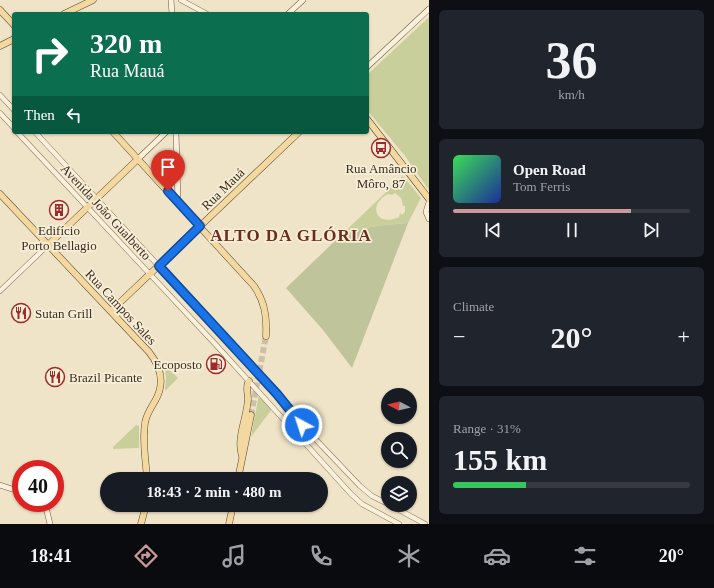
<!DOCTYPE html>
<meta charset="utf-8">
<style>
body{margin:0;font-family:Georgia,serif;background:#20242c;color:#f1f3f6;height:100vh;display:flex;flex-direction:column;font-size:15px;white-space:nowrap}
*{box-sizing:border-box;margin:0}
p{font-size:13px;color:#9ea1a6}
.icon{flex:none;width:22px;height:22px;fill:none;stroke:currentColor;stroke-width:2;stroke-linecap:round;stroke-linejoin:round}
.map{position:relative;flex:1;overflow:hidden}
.drawer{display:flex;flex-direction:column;gap:10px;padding:10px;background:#0d0f14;width:285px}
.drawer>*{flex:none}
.top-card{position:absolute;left:12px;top:12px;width:357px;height:122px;border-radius:4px;box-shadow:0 1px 3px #0004;background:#0b6e4f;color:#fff;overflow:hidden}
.needle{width:26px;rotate:277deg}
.controls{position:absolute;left:381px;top:388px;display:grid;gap:8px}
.controls a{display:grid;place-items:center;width:36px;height:36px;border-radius:50%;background:#171b24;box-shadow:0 1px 3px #0004;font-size:20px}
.speed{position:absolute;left:12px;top:460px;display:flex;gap:8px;font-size:20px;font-weight:700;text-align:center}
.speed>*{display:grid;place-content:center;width:52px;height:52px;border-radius:50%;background:#171b24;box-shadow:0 1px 3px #0004;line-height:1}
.speed .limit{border:6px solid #d22;background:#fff;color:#111}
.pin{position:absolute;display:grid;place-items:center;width:34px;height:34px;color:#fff;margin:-41px -17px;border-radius:50% 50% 50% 0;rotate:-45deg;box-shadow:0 0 4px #0007}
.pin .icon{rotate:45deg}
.me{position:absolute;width:44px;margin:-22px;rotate:320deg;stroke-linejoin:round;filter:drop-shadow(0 0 3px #0008)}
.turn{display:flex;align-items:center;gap:14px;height:84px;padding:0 12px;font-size:18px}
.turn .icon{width:52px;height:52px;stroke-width:2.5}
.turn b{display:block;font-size:28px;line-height:34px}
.then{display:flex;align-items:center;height:38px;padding:0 12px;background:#0003;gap:8px;font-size:15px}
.big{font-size:30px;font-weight:700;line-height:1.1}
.drawer .widget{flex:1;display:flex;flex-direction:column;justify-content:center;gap:6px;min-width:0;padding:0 14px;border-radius:6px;background:#20242c}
.drawer .dial{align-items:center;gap:0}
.dial b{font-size:52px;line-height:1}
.song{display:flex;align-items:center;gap:12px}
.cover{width:48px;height:48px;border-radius:6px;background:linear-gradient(135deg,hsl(130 70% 55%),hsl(230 70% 35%))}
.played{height:4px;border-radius:2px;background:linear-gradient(90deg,#cc999b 75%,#363941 75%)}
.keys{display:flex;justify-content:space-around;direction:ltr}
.heat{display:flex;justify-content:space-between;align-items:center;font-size:22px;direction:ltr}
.charge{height:6px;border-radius:3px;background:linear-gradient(90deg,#34c759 31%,#363941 0)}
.trip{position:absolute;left:100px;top:472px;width:228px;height:40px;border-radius:20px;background:#171b24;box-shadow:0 1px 3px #0004;font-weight:700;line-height:40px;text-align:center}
.menu{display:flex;height:64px;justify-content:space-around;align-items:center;background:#090b0e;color:#9ea1a6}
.menu .icon{width:28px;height:28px}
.menu .selected{color:#cc999b}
.menu b{font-size:18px;color:#f1f3f6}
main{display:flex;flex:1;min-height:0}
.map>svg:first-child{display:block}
.green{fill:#c9cf9b;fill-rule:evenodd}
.cemetery{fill:#bfc49a}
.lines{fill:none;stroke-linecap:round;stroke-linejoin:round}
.primary-tunnel{stroke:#ccc0a6;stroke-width:6;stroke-dasharray:6 3;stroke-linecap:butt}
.tertiary-casing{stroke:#8d765c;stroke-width:5.5}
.secondary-casing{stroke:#6f573f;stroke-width:6}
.primary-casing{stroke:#5b4430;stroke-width:7}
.tertiary{stroke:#faf1dc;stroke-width:4.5}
.secondary{stroke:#faf1dc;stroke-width:5}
.primary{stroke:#f3d9a0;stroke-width:6}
.route-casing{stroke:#114b97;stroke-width:10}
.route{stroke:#1a73e8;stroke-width:7}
.labels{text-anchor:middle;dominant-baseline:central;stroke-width:3.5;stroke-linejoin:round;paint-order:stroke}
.poi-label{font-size:13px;fill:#3d2e20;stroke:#f7eed8}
.street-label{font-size:13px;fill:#3d2e20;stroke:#f7eed8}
.district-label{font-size:17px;font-weight:bold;letter-spacing:1px;fill:#6b2e1e;stroke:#f7eed8}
</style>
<main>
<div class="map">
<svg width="429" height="524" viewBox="0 0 429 524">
<rect width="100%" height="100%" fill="#f0e4c8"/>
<!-- green -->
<path class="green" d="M 429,17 L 429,190 L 405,156 L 367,110 L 367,75 Z
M 403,176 L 421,198 L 408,223 C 383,225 359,226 337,239 ZM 395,193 L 401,198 L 403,206 L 405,206 L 405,212 L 402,215 L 400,213 L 399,217 C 375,228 368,204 388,194 L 392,195 Z
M 164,364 L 178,378 L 165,391 L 166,377 Z
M 259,394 L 272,409 L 251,437 Z
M 136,425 L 139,426 L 139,448 L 113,449 L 113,447 Z"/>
<!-- cemetery -->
<path class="cemetery" d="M 408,223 L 352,368 L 323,330 L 286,288 L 337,239 C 359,226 383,225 408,223 Z"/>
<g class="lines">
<!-- primary-tunnel -->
<path class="primary-tunnel" d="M 251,415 L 266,336"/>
<defs>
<path id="tertiary" d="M 181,0 L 207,14
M 0,95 L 14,110
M 0,113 L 14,128
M 17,132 L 217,346 L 351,494 L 362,504 L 399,524
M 35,132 L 277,394 L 302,425 L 360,486 L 372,496 L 388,504
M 0,291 L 49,244
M 390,505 L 425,524"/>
<path id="secondary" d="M 171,0 L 172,14
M 288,14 L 303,0
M 367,67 L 429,9
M 176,132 L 178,202
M 138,159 L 166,132
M 429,202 L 426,212 L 429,219
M 0,485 L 21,492
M 45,503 L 50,524"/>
<path id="primary" d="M 0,10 L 14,25
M 64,14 L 93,0
M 0,46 L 14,39
M 367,119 L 429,199
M 113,132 L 254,286 C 265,302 267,317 266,336
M 0,194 L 149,352 C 161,367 165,384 155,401 C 151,408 146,415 145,423 C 142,441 146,461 147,479
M 49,244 L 138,159
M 111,311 L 299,132
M 242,456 C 236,439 247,418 248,399 C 248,393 245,386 249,381
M 238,479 L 251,415
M 141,524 L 146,505
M 229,524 L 233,505"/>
</defs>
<!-- tertiary casing -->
<use href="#tertiary" class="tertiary-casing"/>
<!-- secondary casing -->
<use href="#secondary" class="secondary-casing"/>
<!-- primary casing -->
<use href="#primary" class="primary-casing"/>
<!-- tertiary -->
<use href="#tertiary" class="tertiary"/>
<!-- secondary -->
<use href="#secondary" class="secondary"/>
<!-- primary -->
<use href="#primary" class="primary"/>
</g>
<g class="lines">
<defs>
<path id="route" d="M 168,191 L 200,226 L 159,266 L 277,394 L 302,425"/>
</defs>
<!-- route casing -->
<use href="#route" class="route-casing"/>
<!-- route -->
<use href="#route" class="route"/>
</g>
<!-- icons -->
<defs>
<symbol id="bus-ring" viewBox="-11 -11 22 22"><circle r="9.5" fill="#f7eed8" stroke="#9e2a2b" stroke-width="1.5"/><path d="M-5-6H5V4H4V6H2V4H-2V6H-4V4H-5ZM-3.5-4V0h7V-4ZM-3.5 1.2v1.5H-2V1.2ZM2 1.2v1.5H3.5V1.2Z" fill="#9e2a2b"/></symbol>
<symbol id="building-ring" viewBox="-11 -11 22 22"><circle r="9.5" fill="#f7eed8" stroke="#9e2a2b" stroke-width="1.5"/><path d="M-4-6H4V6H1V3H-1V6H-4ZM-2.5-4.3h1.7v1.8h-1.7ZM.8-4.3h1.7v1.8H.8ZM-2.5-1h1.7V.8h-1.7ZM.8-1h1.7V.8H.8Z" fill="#9e2a2b"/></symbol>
<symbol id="restaurant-ring" viewBox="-11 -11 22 22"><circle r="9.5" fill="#f7eed8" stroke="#9e2a2b" stroke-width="1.5"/><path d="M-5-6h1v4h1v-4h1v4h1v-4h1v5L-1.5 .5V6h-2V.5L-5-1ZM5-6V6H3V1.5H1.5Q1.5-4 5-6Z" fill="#9e2a2b"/></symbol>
<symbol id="fuel-ring" viewBox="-11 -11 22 22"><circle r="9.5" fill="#f7eed8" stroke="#9e2a2b" stroke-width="1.5"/><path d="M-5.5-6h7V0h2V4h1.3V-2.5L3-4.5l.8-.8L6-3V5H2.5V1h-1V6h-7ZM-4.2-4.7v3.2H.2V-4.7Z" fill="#9e2a2b"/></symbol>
</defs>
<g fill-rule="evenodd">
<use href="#bus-ring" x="370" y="137" width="22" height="22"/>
<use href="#building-ring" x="48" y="199" width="22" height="22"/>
<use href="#restaurant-ring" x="10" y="302" width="22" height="22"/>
<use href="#fuel-ring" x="205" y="353" width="22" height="22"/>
<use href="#restaurant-ring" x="44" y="366" width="22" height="22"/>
</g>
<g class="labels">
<!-- poi labels -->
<g class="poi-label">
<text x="381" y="168">Rua Amâncio<tspan x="381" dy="15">Môro, 87</tspan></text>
<text x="59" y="230">Edifício<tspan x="59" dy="15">Porto Bellagio</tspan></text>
<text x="35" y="313" text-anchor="start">Sutan Grill</text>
<text x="202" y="364" text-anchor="end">Ecoposto</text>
<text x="69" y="377" text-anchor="start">Brazil Picante</text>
</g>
<!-- street labels -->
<g class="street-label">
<text transform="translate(223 189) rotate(-44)">Rua Mauá</text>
<text transform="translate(106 212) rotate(47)">Avenida João Gualberto</text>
<text transform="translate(121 307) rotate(47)">Rua Campos Sales</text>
</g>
<!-- district labels -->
<g class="district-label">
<text x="291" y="235">ALTO DA GLÓRIA</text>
</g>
</g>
</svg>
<div class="controls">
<a><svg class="needle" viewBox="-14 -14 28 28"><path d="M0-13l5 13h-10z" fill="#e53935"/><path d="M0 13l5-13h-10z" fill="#9ea1a6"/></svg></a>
<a><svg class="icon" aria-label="search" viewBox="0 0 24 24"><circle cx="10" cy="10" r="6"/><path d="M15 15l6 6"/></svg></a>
<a><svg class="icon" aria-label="layers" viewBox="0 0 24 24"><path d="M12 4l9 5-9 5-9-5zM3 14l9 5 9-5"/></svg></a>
</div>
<div class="speed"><div class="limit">40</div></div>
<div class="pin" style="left:168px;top:191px;background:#d93025"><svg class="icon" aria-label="arrive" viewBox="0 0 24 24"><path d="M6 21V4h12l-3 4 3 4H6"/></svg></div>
<svg class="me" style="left:302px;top:425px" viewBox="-20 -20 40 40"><circle r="17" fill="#1a73e8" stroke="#fff" stroke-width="3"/><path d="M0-11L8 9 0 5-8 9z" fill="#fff"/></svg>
<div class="trip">18:43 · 2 min · 480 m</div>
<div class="top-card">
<div class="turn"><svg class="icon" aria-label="right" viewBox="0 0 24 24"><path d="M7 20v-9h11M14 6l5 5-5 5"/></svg><div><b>320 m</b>Rua Mauá</div></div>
<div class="then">Then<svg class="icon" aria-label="left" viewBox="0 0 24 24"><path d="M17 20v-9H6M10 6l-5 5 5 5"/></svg></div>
</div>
</div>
<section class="drawer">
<div class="widget dial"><b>36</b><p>km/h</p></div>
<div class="widget">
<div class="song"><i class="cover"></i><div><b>Open Road</b><p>Tom Ferris</p></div></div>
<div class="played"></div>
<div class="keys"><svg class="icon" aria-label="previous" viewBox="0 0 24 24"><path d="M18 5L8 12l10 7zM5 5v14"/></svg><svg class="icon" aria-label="pause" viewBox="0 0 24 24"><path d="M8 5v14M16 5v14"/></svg><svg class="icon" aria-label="next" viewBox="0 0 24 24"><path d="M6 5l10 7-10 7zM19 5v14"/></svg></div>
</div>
<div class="widget"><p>Climate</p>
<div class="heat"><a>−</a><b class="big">20°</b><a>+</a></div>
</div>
<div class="widget"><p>Range · 31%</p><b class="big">155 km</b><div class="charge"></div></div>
</section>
</main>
<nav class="menu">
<b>18:41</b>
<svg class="icon selected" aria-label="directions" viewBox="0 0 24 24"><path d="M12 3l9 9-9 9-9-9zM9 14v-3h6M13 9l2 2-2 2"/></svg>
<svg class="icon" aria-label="music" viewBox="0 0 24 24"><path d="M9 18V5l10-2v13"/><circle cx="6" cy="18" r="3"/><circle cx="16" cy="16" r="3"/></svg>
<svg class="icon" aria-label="phone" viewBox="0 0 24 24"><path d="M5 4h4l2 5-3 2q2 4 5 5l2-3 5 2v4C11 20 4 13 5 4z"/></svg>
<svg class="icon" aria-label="climate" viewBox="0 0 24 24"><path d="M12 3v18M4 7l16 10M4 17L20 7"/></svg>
<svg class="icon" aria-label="car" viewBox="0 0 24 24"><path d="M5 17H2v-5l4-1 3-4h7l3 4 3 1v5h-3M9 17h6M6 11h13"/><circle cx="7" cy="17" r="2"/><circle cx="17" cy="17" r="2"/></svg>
<svg class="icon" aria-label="filters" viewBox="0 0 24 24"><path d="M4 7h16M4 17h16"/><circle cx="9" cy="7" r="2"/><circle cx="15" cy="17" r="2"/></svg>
<b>20°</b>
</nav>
